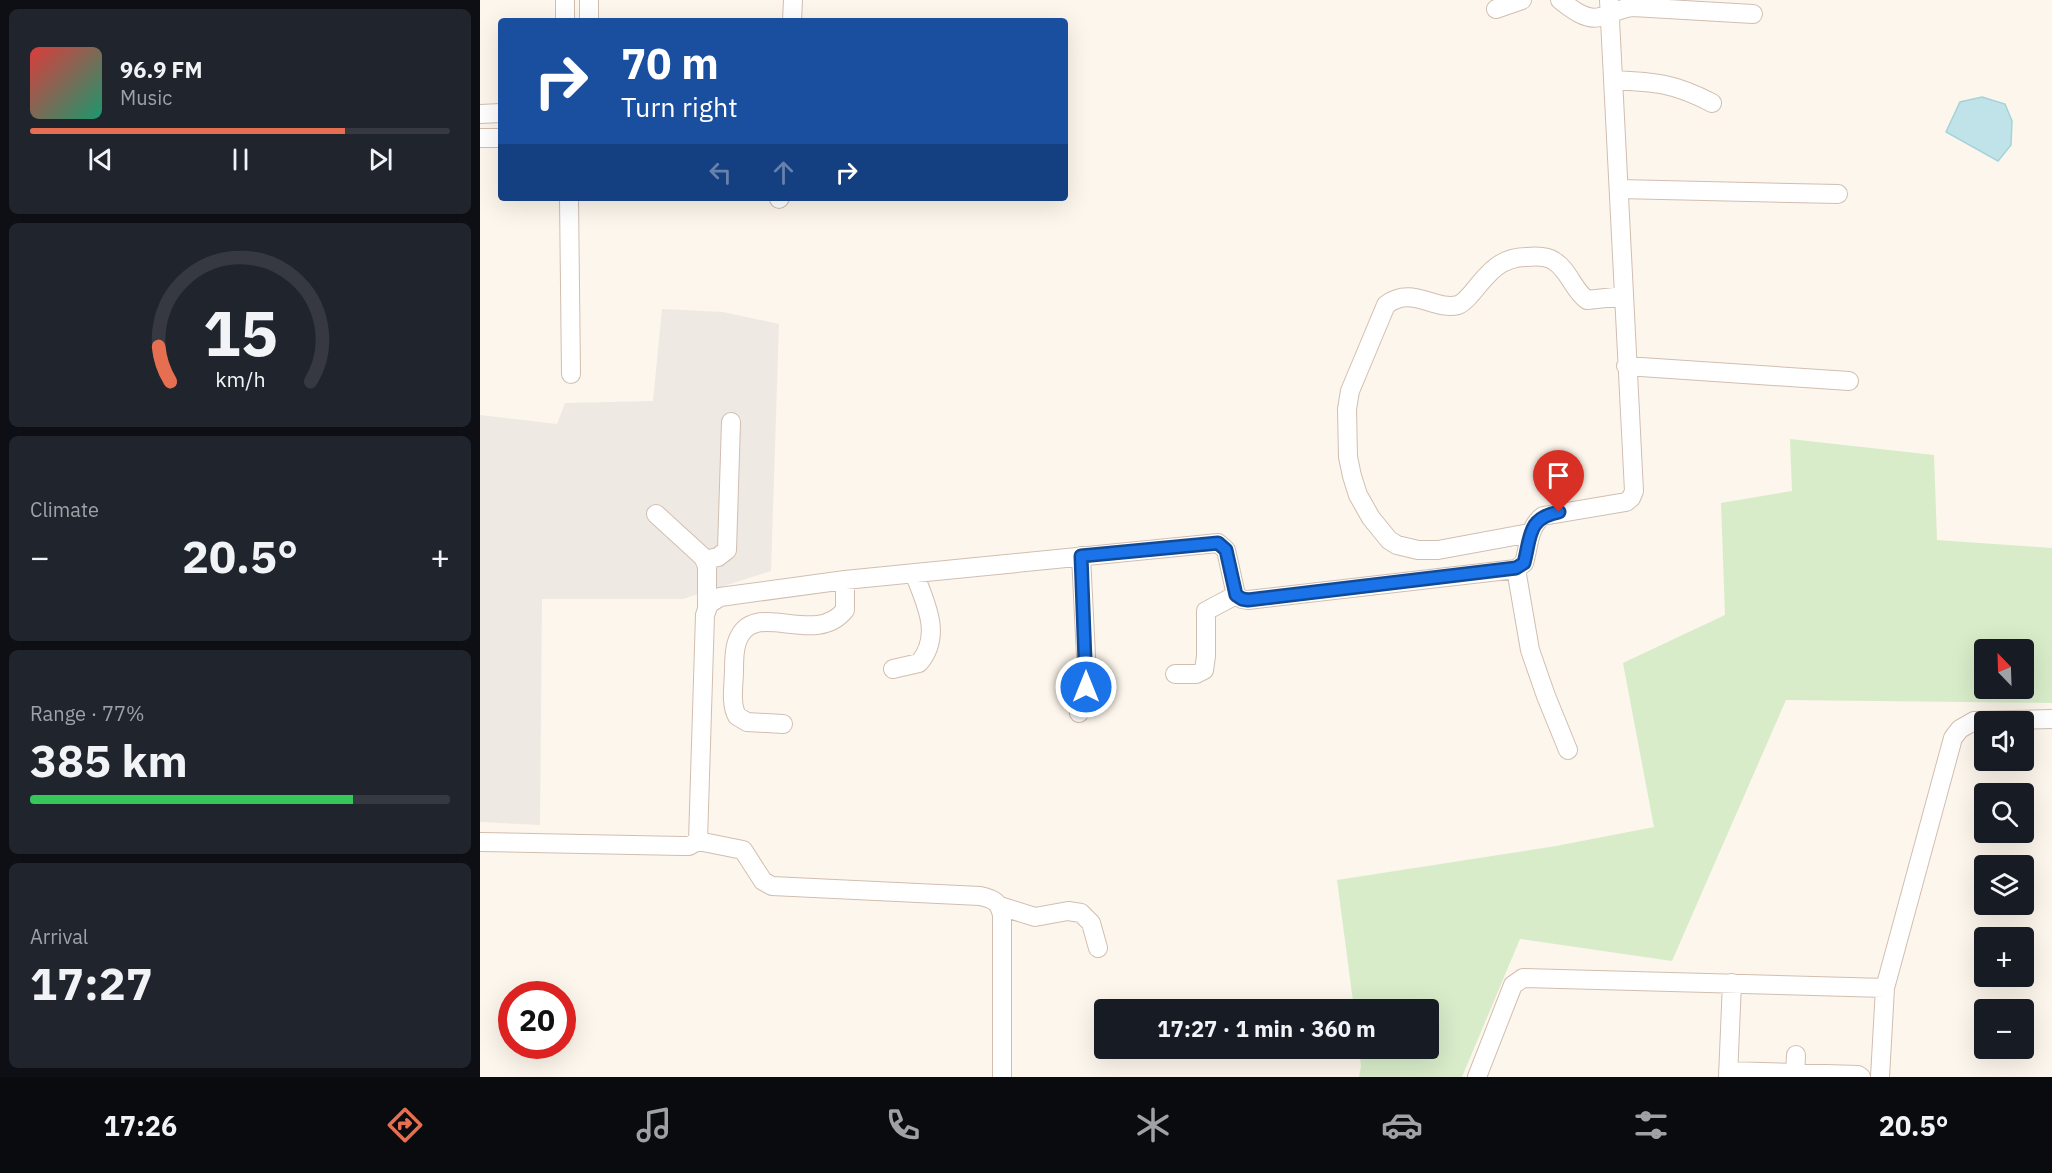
<!DOCTYPE html>
<meta charset="utf-8">
<style>
body{margin:0;font-family:"IBM Plex Sans",sans-serif;background:#20242c;color:#f1f3f6;height:100vh;display:flex;flex-direction:column;font-size:22px;white-space:nowrap}
*{box-sizing:border-box;margin:0}
p{font-size:20px;color:#9ea1a6}
.icon{flex:none;width:33px;height:33px;fill:none;stroke:currentColor;stroke-width:2;stroke-linecap:round;stroke-linejoin:round}
.map{position:relative;flex:1;overflow:hidden}
.drawer{display:flex;flex-direction:column;gap:9px;padding:9px;background:#0d0f14;width:480px}
.drawer>*{flex:none}
.guide{position:absolute;left:18px;top:18px;width:570px;height:183px;border-radius:6px;box-shadow:0 6px 24px #0002;background:#1a4fa0;color:#fff;overflow:hidden}
.needle{width:39px;rotate:337deg}
.buttons{position:absolute;left:1494px;top:639px;display:grid;gap:12px}
.buttons a{display:grid;place-items:center;width:60px;height:60px;border-radius:6px;background:#171b24;box-shadow:0 6px 24px #0002;font-size:30px}
.speed{position:absolute;left:18px;top:981px;display:flex;gap:12px;font-size:30px;font-weight:700;text-align:center}
.speed>*{display:grid;place-content:center;width:78px;height:78px;border-radius:50%;background:#171b24;box-shadow:0 6px 24px #0002;line-height:1}
.speed .limit{border:9px solid #d22;background:#fff;color:#111}
.pin{position:absolute;display:grid;place-items:center;width:51px;height:51px;color:#fff;margin:-62px -26px;border-radius:50% 50% 50% 0;rotate:-45deg;box-shadow:0 0 6px #0007}
.pin .icon{rotate:45deg}
.me{position:absolute;width:66px;margin:-33px;rotate:0deg;stroke-linejoin:round;filter:drop-shadow(0 0 4px #0008)}
.turn{display:flex;align-items:center;gap:21px;height:126px;padding:0 24px;font-size:27px}
.turn .icon{width:78px;height:78px;stroke-width:2.5}
.turn b{display:block;font-size:42px;line-height:51px}
.lanes{display:flex;align-items:center;height:57px;padding:0 24px;background:#0003;justify-content:center;gap:30px;direction:ltr}
.lanes .off{opacity:.35}
.big{font-size:45px;font-weight:700;line-height:1.1}
.drawer .card{flex:1;display:flex;flex-direction:column;justify-content:center;gap:9px;min-width:0;padding:0 21px;border-radius:9px;background:#20242c}
.drawer .dial{align-items:center;gap:0}
.dial svg{height:156px;overflow:visible;fill:none;stroke:#363941;stroke-width:7;stroke-linecap:round;text-anchor:middle}
.dial text{fill:#f1f3f6;stroke:none}
.song{display:flex;align-items:center;gap:18px}
.cover{width:72px;height:72px;border-radius:9px;background:linear-gradient(135deg,hsl(0 70% 55%),hsl(160 70% 35%))}
.played{height:6px;border-radius:3px;background:linear-gradient(90deg,#e76f51 75%,#363941 75%)}
.keys{display:flex;justify-content:space-around;direction:ltr}
.heat{display:flex;justify-content:space-between;align-items:center;font-size:33px;direction:ltr}
.charge{height:9px;border-radius:4px;background:linear-gradient(90deg,#34c759 77%,#363941 0)}
.trip{position:absolute;left:614px;top:999px;width:345px;height:60px;border-radius:6px;background:#171b24;box-shadow:0 6px 24px #0002;font-weight:700;line-height:60px;text-align:center}
.menu{display:flex;height:96px;justify-content:space-around;align-items:center;background:#090b0e;color:#9ea1a6}
.menu .icon{width:42px;height:42px}
.menu .current{color:#e76f51}
.menu b{font-size:27px;color:#f1f3f6}
main{display:flex;flex:1;min-height:0}
.map>svg:first-child{display:block}
.industrial{fill:#efe9e4}
.green{fill:#d8ecc9;fill-rule:evenodd}
.water{fill:#bfe3e8;stroke:#a5d3da;stroke-width:1.5}
.lines{fill:none;stroke-linecap:round;stroke-linejoin:round}
.minor-casing{stroke:#d1beb0;stroke-width:20}
.minor{stroke:#fff;stroke-width:18}
.route-casing{stroke:#114b97;stroke-width:15}
.route{stroke:#1a73e8;stroke-width:10}
</style>
<main>
<section class="drawer">
<div class="card">
<div class="song"><i class="cover"></i><div><b>96.9 FM</b><p>Music</p></div></div>
<div class="played"></div>
<div class="keys"><svg class="icon" aria-label="previous" viewBox="0 0 24 24"><path d="M18 5L8 12l10 7zM5 5v14"/></svg><svg class="icon" aria-label="pause" viewBox="0 0 24 24"><path d="M8 5v14M16 5v14"/></svg><svg class="icon" aria-label="next" viewBox="0 0 24 24"><path d="M6 5l10 7-10 7zM19 5v14"/></svg></div>
</div>
<div class="card dial"><svg viewBox="0 0 100 80">
<path d="M14 69A42 42 0 1 1 86 69"/>
<path d="M14 69A42 42 0 0 1 8 51" stroke="#e76f51"/>
<text x="50" y="56" font-size="32" font-weight="700">15</text>
<text x="50" y="72" font-size="11">km/h</text>
</svg></div>
<div class="card"><p>Climate</p>
<div class="heat"><a>−</a><b class="big">20.5°</b><a>+</a></div>
</div>
<div class="card"><p>Range · 77%</p><b class="big">385 km</b><div class="charge"></div></div>
<div class="card"><p>Arrival</p><b class="big">17:27</b></div>
</section>
<div class="map">
<svg width="1572" height="1077" viewBox="0 0 1572 1077">
<rect width="100%" height="100%" fill="#fdf6ec"/>
<!-- industrial -->
<path class="industrial" d="M 182,309 L 243,312 L 299,324 L 291,571 L 203,599 L 62,599 L 60,825 L 0,822 L 0,415 L 77,424 L 85,403 L 173,401 Z"/>
<!-- green -->
<path class="green" d="M 1310,439 L 1454,455 L 1457,540 L 1572,548 L 1572,703 L 1306,700 L 1192,961 L 1040,939 L 982,1077 L 879,1077 L 881,1066 L 879,1049 L 948,1048 L 948,1010 L 874,1009 L 857,880 L 1076,846 L 1174,827 L 1143,663 L 1245,615 L 1241,503 L 1312,491 ZM 1504,650 L 1544,650 L 1544,688 L 1504,688 Z"/>
<!-- water -->
<path class="water" d="M 1502,97 L 1525,104 L 1532,121 L 1531,145 L 1518,161 L 1466,132 L 1480,102 Z"/>
<g class="lines">
<defs>
<path id="minor" d="M 85,0 L 85,21
M 109,0 L 109,21
M 1080,0 C 1090,8 1106,21 1120,17 C 1132,14 1140,8 1153,7 L 1273,14
M 1016,9 L 1042,0
M 312,21 L 313,0
M 1133,80 C 1175,82 1194,83 1232,103
M 0,114 L 21,113
M 0,138 L 21,138
M 1139,189 L 1358,194
M 89,198 L 91,374
M 299,199 L 300,198
M 1146,366 L 1369,381
M 176,514 L 223,557 L 227,566 L 227,607
M 1050,533 L 958,550 L 938,550 L 917,545 L 909,540 L 891,518 L 878,495 L 872,476 L 868,457 L 867,409 L 870,391 L 906,305 C 932,285 954,311 978,305 C 984,303 988,297 992,293 C 1008,273 1020,257 1047,257 C 1057,256 1067,256 1074,261 C 1089,270 1093,290 1107,300 L 1144,296
M 225,560 L 238,557 L 247,550 L 251,422
M 1036,569 L 1050,650 L 1066,696 L 1088,750
M 413,669 L 439,663 C 463,635 445,602 434,573
M 695,674 L 716,674 L 724,670 L 726,656 L 726,611 L 756,595
M 599,713 L 604,698 L 607,676 L 601,556
M 303,724 L 267,722 L 257,716 C 250,703 254,684 254,670 C 254,661 254,650 257,642 C 272,596 334,649 365,610 L 365,580
M 218,841 L 263,850 L 283,881 L 292,886 L 500,896 C 513,899 519,901 522,915 L 522,1077
M 0,842 L 202,846 L 209,846 L 218,841 L 225,615 L 229,604 L 240,597 L 365,580 L 738,543 L 746,550 L 756,595 L 762,599 L 768,600 L 1036,569 L 1044,563 C 1049,547 1048,527 1063,516 L 1146,502 L 1151,498 L 1154,491 L 1129,0
M 520,906 L 555,917 L 588,911 L 601,913 L 611,923 L 618,948
M 1248,1071 L 1378,1075 L 1381,1077
M 997,1077 L 1033,985 L 1043,978 L 1405,988
M 1248,1077 L 1252,983
M 1315,1077 L 1316,1055
M 1400,1077 L 1405,988 L 1473,738 L 1480,729 L 1494,721 L 1572,719"/>
</defs>
<!-- minor casing -->
<use href="#minor" class="minor-casing"/>
<!-- minor -->
<use href="#minor" class="minor"/>
</g>
<g class="lines">
<defs>
<path id="route" d="M 606,687 L 601,556 L 738,543 L 746,550 L 756,595 L 762,599 L 768,600 L 1036,568 L 1044,563 C 1051,537 1047,518 1079,512"/>
</defs>
<!-- route casing -->
<use href="#route" class="route-casing"/>
<!-- route -->
<use href="#route" class="route"/>
</g>
</svg>
<div class="buttons">
<a><svg class="needle" viewBox="-14 -14 28 28"><path d="M0-13l5 13h-10z" fill="#e53935"/><path d="M0 13l5-13h-10z" fill="#9ea1a6"/></svg></a>
<a><svg class="icon" aria-label="sound" viewBox="0 0 24 24"><path d="M4 9h4l5-4v14l-5-4H4zM17 9q2 3 0 6"/></svg></a>
<a><svg class="icon" aria-label="search" viewBox="0 0 24 24"><circle cx="10" cy="10" r="6"/><path d="M15 15l6 6"/></svg></a>
<a><svg class="icon" aria-label="layers" viewBox="0 0 24 24"><path d="M12 4l9 5-9 5-9-5zM3 14l9 5 9-5"/></svg></a>
<a>+</a>
<a>−</a>
</div>
<div class="speed"><div class="limit">20</div></div>
<div class="pin" style="left:1079px;top:512px;background:#d93025"><svg class="icon" aria-label="arrive" viewBox="0 0 24 24"><path d="M6 21V4h12l-3 4 3 4H6"/></svg></div>
<svg class="me" style="left:606px;top:687px" viewBox="-20 -20 40 40"><circle r="17" fill="#1a73e8" stroke="#fff" stroke-width="3"/><path d="M0-11L8 9 0 5-8 9z" fill="#fff"/></svg>
<div class="trip">17:27 · 1 min · 360 m</div>
<div class="guide">
<div class="turn"><svg class="icon" aria-label="right" viewBox="0 0 24 24"><path d="M7 20v-9h11M14 6l5 5-5 5"/></svg><div><b>70 m</b>Turn right</div></div>
<div class="lanes"><svg class="icon off" aria-label="left" viewBox="0 0 24 24"><path d="M17 20v-9H6M10 6l-5 5 5 5"/></svg><svg class="icon off" aria-label="ahead" viewBox="0 0 24 24"><path d="M12 20V5M6 11l6-6 6 6"/></svg><svg class="icon" aria-label="right" viewBox="0 0 24 24"><path d="M7 20v-9h11M14 6l5 5-5 5"/></svg></div>
</div>
</div>
</main>
<nav class="menu">
<b>17:26</b>
<svg class="icon current" aria-label="directions" viewBox="0 0 24 24"><path d="M12 3l9 9-9 9-9-9zM9 14v-3h6M13 9l2 2-2 2"/></svg>
<svg class="icon" aria-label="music" viewBox="0 0 24 24"><path d="M9 18V5l10-2v13"/><circle cx="6" cy="18" r="3"/><circle cx="16" cy="16" r="3"/></svg>
<svg class="icon" aria-label="phone" viewBox="0 0 24 24"><path d="M5 4h4l2 5-3 2q2 4 5 5l2-3 5 2v4C11 20 4 13 5 4z"/></svg>
<svg class="icon" aria-label="climate" viewBox="0 0 24 24"><path d="M12 3v18M4 7l16 10M4 17L20 7"/></svg>
<svg class="icon" aria-label="car" viewBox="0 0 24 24"><path d="M5 17H2v-5l4-1 3-4h7l3 4 3 1v5h-3M9 17h6M6 11h13"/><circle cx="7" cy="17" r="2"/><circle cx="17" cy="17" r="2"/></svg>
<svg class="icon" aria-label="filters" viewBox="0 0 24 24"><path d="M4 7h16M4 17h16"/><circle cx="9" cy="7" r="2"/><circle cx="15" cy="17" r="2"/></svg>
<b>20.5°</b>
</nav>
